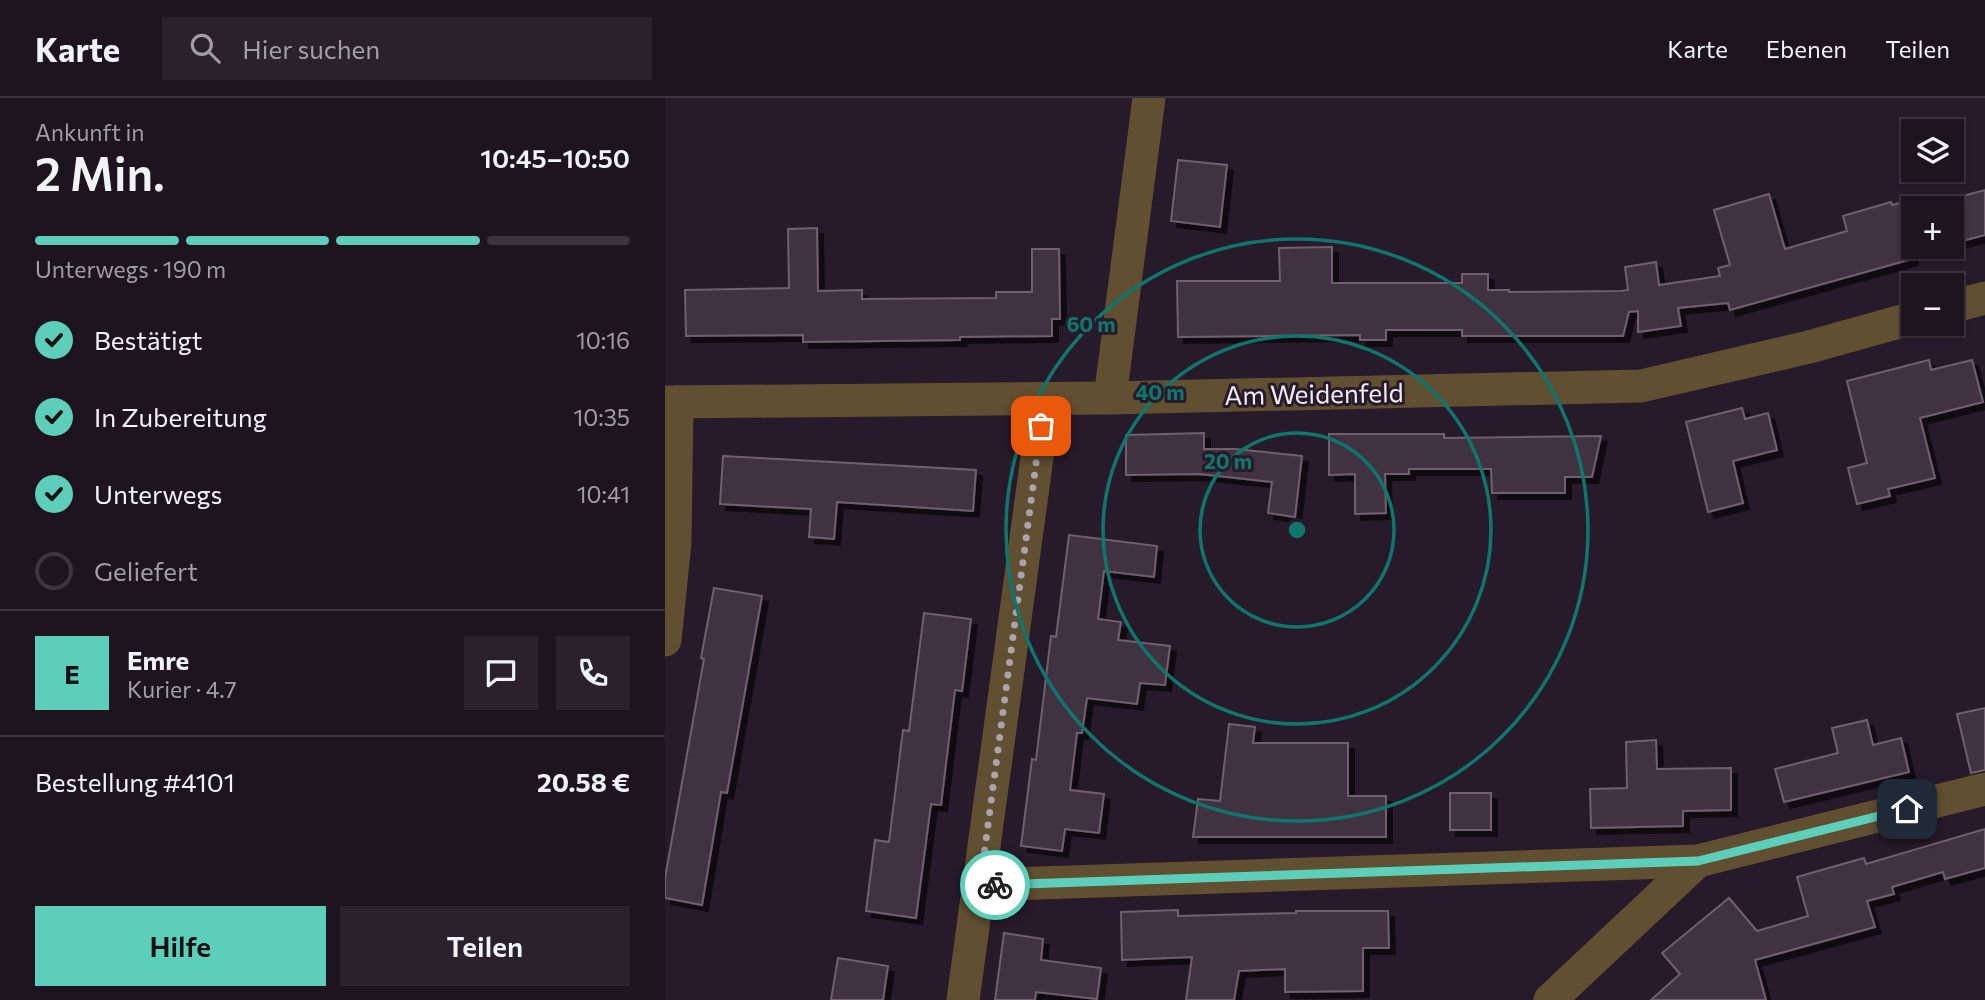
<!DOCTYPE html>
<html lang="de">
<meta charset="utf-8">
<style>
:root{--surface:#1d1420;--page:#2a212d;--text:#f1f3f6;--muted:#a09ea5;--line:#3b333e;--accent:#5cceba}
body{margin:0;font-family:Commissioner,sans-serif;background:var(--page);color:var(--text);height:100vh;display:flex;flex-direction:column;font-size:26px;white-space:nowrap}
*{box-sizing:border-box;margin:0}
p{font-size:23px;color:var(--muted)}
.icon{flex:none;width:38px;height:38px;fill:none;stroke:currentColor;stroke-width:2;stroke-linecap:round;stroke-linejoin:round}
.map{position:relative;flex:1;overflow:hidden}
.details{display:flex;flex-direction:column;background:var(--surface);width:665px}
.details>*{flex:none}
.tools{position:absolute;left:1236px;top:21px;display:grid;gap:14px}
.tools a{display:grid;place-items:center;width:63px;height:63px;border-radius:0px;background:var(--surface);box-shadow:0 2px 5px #0004,0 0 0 2px var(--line);font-size:35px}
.pin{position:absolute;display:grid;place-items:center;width:60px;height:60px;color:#fff;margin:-30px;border-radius:14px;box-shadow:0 4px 10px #0006}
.courier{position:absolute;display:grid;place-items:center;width:70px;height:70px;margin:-35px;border:5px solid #5cceba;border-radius:50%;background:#fff;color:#222;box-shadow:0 2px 9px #0007}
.summary em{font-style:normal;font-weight:600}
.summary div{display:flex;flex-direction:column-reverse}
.summary{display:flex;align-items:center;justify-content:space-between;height:119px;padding:0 35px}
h1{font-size:46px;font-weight:600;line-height:52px}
.bar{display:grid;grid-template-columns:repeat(4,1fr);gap:10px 7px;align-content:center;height:84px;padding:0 35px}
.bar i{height:9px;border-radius:5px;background:var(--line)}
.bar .current{background:var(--accent)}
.bar p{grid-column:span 4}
.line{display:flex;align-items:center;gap:18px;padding:0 35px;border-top:2px solid var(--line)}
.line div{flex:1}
.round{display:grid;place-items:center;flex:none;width:74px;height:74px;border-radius:0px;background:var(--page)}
ol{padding:0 35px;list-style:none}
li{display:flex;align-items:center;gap:21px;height:77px}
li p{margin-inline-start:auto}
li .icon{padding:7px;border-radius:50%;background:var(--accent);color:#111;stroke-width:4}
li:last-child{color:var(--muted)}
li i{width:38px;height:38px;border:4px solid var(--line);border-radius:50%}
.primary-button{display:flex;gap:14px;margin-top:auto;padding:14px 35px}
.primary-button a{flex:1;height:80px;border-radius:0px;background:var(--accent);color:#111;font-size:28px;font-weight:600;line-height:80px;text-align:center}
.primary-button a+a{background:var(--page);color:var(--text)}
header{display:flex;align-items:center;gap:42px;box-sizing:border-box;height:98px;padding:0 35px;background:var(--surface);border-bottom:2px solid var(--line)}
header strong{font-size:33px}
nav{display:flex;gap:38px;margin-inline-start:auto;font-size:24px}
.search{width:490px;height:63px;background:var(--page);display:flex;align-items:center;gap:18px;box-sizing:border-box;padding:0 24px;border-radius:0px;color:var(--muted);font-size:26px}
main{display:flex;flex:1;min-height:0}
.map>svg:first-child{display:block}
.building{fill:#413140;stroke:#705e6e;stroke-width:2;filter:url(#shadow)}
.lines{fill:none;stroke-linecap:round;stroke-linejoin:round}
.minor{stroke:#614f31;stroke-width:33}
.done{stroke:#aca2ae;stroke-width:7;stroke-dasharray:0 12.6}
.route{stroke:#5cceba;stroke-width:9}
.ring{fill:none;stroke:#0f766e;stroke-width:3.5}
.labels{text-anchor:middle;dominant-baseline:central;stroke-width:6;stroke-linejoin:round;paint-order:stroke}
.street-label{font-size:26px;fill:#f3ebf5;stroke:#271a2a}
.centre{fill:#0f766e;stroke:#271a2a;stroke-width:3.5}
.ring-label{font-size:21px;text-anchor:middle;font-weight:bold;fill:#0f766e;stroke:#271a2a;stroke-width:6;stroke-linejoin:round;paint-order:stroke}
</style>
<header>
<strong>Karte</strong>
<div class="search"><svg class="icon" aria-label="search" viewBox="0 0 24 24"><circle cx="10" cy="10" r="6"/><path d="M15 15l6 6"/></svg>Hier suchen</div>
<nav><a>Karte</a><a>Ebenen</a><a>Teilen</a></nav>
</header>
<main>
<section class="details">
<div class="summary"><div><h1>2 Min.</h1><p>Ankunft in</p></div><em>10:45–10:50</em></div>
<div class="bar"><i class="current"></i><i class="current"></i><i class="current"></i><i></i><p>Unterwegs · 190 m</p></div>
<ol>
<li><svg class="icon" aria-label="check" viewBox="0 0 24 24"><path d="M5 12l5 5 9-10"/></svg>Bestätigt<p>10:16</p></li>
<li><svg class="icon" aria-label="check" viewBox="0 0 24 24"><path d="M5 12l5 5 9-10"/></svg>In Zubereitung<p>10:35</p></li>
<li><svg class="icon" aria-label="check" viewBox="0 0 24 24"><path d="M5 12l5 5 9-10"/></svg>Unterwegs<p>10:41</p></li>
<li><i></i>Geliefert</li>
</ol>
<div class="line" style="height:126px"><b class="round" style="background:var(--accent);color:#111">E</b><div><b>Emre</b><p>Kurier · 4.7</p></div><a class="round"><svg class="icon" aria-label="chat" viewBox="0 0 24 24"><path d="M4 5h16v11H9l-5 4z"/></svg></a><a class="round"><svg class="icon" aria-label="phone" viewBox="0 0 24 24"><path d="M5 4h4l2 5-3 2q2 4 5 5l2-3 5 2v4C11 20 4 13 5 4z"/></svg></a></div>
<div class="line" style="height:91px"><div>Bestellung #4101</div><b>20.58 €</b></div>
<div class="primary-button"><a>Hilfe</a><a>Teilen</a></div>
</section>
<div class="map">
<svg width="1320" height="902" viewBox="0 0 1320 902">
<defs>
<filter id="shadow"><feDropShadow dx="6" dy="6" stdDeviation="0" flood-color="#0009"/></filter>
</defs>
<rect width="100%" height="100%" fill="#271a2a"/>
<!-- building -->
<g class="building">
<path d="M513,62L562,67L555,129L506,123Z"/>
<path d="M1320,92V137L1286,146V110H1248V149H1275L1246,156L1247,161L1065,212L1063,205L1013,210L1016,228L973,234V213L964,214L958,238H797V232H721V242H695V237L513,239L512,183H615L614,150L667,149V185H797V176H823V192H844V194L956,193L963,192L960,169L991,164L994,187L1055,178L1053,170L1065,167L1049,112L1104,96L1120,151L1182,133L1178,118L1226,104L1227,107L1258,99L1261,108Z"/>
<path d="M152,130L153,193L197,192V201L331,200V194H367V151H394L395,221H387V238L295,239V242L138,244V237L21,238L20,192L124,190L123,131Z"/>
<path d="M1264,262L1266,272L1307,262L1318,304L1255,320L1270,380L1223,391L1225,398L1192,406L1183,370L1202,365L1182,283Z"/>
<path d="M1077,310L1080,321L1103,315L1112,352L1068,363L1078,405L1043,414L1021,324Z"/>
<path d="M539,335V351H570L637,358L630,419L603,415L607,384L534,376L461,377V337Z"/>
<path d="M664,336H779V340L936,338L927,379H900V395H827L826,371H744V376H720L721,415L690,416V376L664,377Z"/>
<path d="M58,358L311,372L308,413L172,404L169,441L144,439L146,411L55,406Z"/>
<path d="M404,437L492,448L489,479L439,473L433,521L456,524L453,542L505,548L500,587L475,585L472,606L422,600L417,635H412L405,692L439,696L434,735L400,731L397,753L356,748L367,661L371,662L386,538L391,539Z"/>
<path d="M49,490L97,498L62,695L56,694L37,807L0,800V780L39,561L36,560Z"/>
<path d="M259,515L306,521L297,593L290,592L276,707L266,706L251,820L201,813L210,742L224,744L238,632L244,633Z"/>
<path d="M1320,610V672L1306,675L1292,616Z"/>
<path d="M1202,622L1208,647L1236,640L1244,674L1119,704L1110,671L1173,655L1167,630Z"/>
<path d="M564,626L590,629L588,645H683V698H721V739H528L533,701L555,703Z"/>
<path d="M991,642L992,671L1066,670V712L1018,713V728L926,730L925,691L962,690L961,644Z"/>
<rect x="785" y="695" width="41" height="37"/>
<path d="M1320,731V770L1280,781L1278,774L1227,789L1229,796L1202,803L1210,829L1090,862L1101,902H986L1015,876L997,855L1064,800L1092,833L1143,818L1132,779L1199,760L1201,766Z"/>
<path d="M513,812V818L631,815V813H723L724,850H698V893L620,894V871L574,873L569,902H521L527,859L457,862L456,814Z"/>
<path d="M339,835L378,841L376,862L436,870L432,901L371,894L370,902H330Z"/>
<path d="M173,860L223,868L218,902H166Z"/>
</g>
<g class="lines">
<!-- minor -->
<g class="minor">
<path d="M1286,209L1320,200"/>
<path d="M445,300L484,0"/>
<path d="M0,304L445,300L976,288L1144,249L1248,220"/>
<path d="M0,542L10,444L12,304"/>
<path d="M315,787L1033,763L1320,691"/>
<path d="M298,902L380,301"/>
<path d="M885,902L1033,763"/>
</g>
</g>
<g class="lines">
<!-- done -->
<path class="done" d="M330,787H315L376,328"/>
<!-- route -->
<path class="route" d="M330,787L1033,763L1242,711"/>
</g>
<!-- distance rings -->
<g class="ring">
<circle cx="632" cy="432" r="97"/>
<circle cx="632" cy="432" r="194"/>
<circle cx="632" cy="432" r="291"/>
</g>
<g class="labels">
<!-- street labels -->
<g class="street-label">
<text transform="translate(649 295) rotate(-1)">Am Weidenfeld</text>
</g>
</g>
<circle cx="632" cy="432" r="10" class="centre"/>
<g class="ring-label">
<text x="426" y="234">60 m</text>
<text x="495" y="302">40 m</text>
<text x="563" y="371">20 m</text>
</g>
</svg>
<div class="tools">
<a><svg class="icon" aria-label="layers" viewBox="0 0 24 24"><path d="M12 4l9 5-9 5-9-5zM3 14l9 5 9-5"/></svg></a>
<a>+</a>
<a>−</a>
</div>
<div class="pin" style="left:376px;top:328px;background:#ea580c"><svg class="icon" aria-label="bag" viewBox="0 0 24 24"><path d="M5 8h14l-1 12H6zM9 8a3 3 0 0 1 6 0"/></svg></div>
<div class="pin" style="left:1242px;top:711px;background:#1f2937"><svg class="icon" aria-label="home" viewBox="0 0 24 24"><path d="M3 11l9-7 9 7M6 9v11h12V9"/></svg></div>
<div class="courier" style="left:330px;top:787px"><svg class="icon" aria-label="bike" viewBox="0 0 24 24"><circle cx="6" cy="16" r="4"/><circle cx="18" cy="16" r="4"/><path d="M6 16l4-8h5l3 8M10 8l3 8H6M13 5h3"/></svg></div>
</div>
</main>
